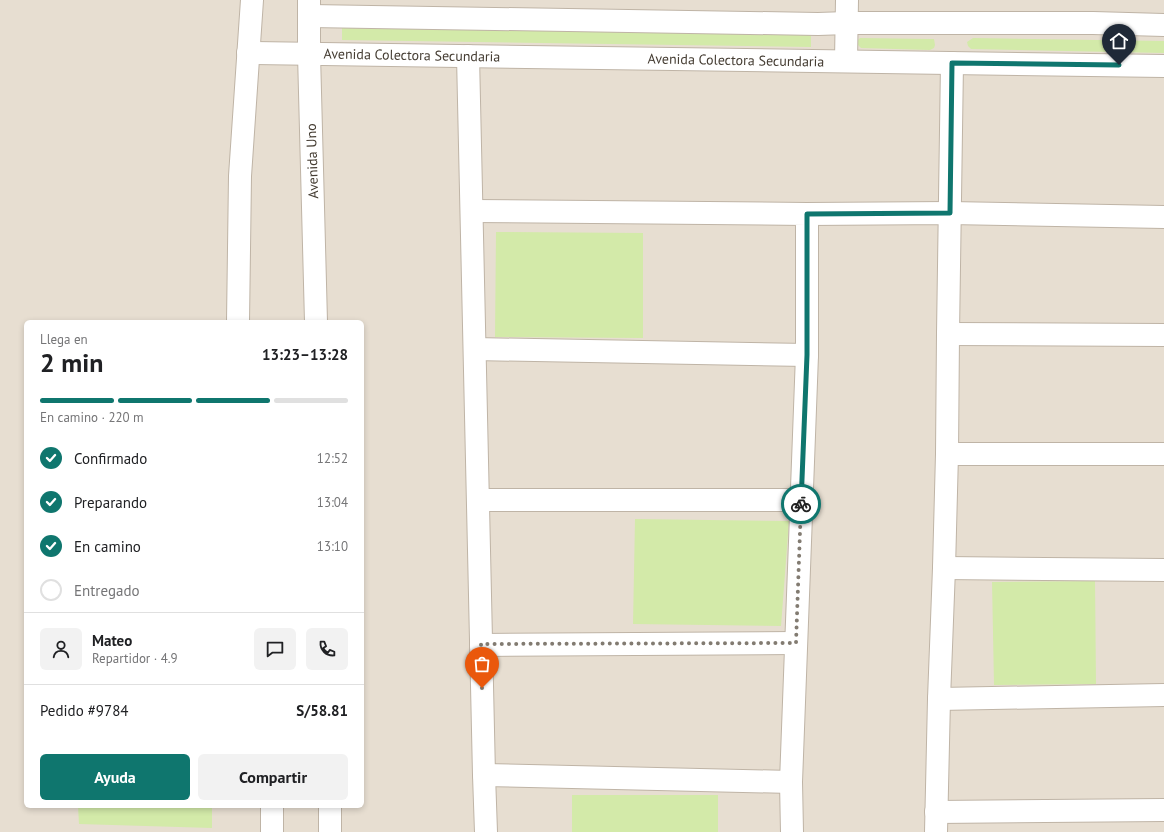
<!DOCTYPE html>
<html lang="es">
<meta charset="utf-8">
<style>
:root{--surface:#fff;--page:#f2f2f2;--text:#202124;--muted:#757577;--line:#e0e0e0;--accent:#0f766e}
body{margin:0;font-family:"PT Sans",sans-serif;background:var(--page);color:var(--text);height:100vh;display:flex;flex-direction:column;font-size:15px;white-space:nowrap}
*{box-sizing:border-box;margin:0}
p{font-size:13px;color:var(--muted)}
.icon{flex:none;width:22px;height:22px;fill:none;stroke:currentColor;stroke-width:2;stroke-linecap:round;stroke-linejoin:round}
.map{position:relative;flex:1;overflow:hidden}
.panel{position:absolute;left:24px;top:320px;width:340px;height:488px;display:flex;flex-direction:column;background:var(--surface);border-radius:6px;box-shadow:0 2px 6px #0003}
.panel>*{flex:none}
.pin{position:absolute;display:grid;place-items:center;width:34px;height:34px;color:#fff;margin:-41px -17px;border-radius:50% 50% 50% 0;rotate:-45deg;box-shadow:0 0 4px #0007}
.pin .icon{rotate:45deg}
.courier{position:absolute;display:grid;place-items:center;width:40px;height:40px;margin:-20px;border:3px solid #0f766e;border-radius:50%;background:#fff;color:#222;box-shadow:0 1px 5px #0007}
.head em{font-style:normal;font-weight:700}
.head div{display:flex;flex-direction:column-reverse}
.head{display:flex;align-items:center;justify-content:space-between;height:68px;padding:0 16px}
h1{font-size:26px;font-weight:700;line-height:30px}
.bar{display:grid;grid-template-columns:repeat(4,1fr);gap:6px 4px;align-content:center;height:48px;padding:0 16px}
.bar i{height:5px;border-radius:3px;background:var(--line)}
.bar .selected{background:var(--accent)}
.bar p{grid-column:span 4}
.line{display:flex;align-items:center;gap:10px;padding:0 16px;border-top:1px solid var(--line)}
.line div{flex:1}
.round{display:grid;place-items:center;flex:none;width:42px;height:42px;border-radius:6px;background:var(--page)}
ol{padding:0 16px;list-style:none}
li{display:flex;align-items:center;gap:12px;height:44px}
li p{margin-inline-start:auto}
li .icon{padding:4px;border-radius:50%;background:var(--accent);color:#fff;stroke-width:4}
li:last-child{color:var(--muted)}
li i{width:22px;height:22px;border:2px solid var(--line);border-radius:50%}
.cta{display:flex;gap:8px;margin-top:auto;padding:8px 16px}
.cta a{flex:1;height:46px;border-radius:6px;background:var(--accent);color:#fff;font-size:16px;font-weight:700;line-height:46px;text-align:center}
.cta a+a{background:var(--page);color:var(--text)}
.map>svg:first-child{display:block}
.residential{fill:#e7ded1;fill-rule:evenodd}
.green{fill:#d3eaa9}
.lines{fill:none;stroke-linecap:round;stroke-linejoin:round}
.minor-casing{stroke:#bfb4a6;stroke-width:24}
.minor{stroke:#fff;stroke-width:22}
.done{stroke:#827b71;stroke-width:4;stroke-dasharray:0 7.2}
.route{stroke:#0f766e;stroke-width:5}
.labels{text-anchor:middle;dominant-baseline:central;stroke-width:3.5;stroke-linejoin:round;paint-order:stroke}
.street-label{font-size:14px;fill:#453d33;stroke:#fff}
</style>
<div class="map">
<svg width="1164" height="832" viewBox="0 0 1164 832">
<rect width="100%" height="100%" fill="#f3ede4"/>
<!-- residential -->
<path class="residential" d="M0,0H1164V832H0ZM26,322H362V806H26Z"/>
<!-- green -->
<g class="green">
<path d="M342,28L811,35V47L342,40Z"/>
<path d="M860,38L930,39H934L935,45L934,48L930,50L861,48L857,44V41Z"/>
<path d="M973,38L1164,41V53L971,49L968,46L967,42Z"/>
<path d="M496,232L643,233V338L495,337Z"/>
<path d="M635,519L789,521L781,626L633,624Z"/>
<path d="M1095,581L1096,684L994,685L992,582Z"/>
<rect x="572" y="795" width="146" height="37"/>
<path d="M78,806H212V828L79,824Z"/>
</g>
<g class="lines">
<!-- minor casing -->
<g class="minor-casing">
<g id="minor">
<path d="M309,0V54L316,322"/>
<path d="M310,16L818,24L847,23H1093L1164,25"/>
<path d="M248,53L1164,66"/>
<path d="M468,56L484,775L486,832"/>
<path d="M846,61L847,0"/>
<path d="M472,211L807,214V355L475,349"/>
<path d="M807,214L950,213L1164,217"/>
<path d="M238,322L240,176L252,0"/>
<path d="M948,334L1164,335"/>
<path d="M947,454H1164"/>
<path d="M478,500H801"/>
<path d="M944,568L1164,570"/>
<path d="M481,645L796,643"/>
<path d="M939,699L1164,695"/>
<path d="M484,775L791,782"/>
<path d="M272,806V832"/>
<path d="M330,806V832"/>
<path d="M936,812L1164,810"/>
<path d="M792,832L791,782L807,355"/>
<path d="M936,832L939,699L944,568L947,454L948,334L952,63"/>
</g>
</g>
<!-- minor -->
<use href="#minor" class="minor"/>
</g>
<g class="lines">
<!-- done -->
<path class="done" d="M482,688L481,644L796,643L801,504"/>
<!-- route -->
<path class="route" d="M801,504L807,355V214L950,213L952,63L1119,65"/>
</g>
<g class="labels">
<!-- street labels -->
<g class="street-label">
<text transform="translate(412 55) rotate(1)">Avenida Colectora Secundaria</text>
<text transform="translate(736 60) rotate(1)">Avenida Colectora Secundaria</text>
<text transform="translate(312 161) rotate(-92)">Avenida Uno</text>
</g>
</g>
</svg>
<div class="pin" style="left:482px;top:688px;background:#ea580c"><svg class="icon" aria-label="bag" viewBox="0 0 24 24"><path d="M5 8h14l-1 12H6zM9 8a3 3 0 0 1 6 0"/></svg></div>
<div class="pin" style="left:1119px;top:65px;background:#1f2937"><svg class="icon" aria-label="home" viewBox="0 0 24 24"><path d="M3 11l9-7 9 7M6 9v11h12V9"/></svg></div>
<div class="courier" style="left:801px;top:504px"><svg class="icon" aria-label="bike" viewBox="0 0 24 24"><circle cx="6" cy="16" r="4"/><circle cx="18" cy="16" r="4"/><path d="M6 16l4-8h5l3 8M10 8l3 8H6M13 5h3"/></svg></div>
<section class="panel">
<div class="head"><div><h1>2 min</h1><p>Llega en</p></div><em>13:23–13:28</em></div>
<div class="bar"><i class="selected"></i><i class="selected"></i><i class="selected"></i><i></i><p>En camino · 220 m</p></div>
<ol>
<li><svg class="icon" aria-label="check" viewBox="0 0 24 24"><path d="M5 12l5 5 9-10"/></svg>Confirmado<p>12:52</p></li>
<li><svg class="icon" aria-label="check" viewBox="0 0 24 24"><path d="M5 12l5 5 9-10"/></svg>Preparando<p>13:04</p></li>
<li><svg class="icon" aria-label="check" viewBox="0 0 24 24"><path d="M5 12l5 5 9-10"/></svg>En camino<p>13:10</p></li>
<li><i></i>Entregado</li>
</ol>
<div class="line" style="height:72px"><a class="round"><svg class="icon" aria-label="person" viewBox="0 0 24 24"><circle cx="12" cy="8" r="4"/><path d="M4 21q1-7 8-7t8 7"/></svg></a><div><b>Mateo</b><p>Repartidor · 4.9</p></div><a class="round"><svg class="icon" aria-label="chat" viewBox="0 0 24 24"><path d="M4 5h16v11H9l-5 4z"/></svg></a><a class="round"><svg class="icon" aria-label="phone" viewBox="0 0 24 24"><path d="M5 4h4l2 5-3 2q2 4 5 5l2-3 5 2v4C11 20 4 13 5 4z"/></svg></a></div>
<div class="line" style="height:52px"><div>Pedido #9784</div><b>S/58.81</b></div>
<div class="cta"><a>Ayuda</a><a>Compartir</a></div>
</section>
</div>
